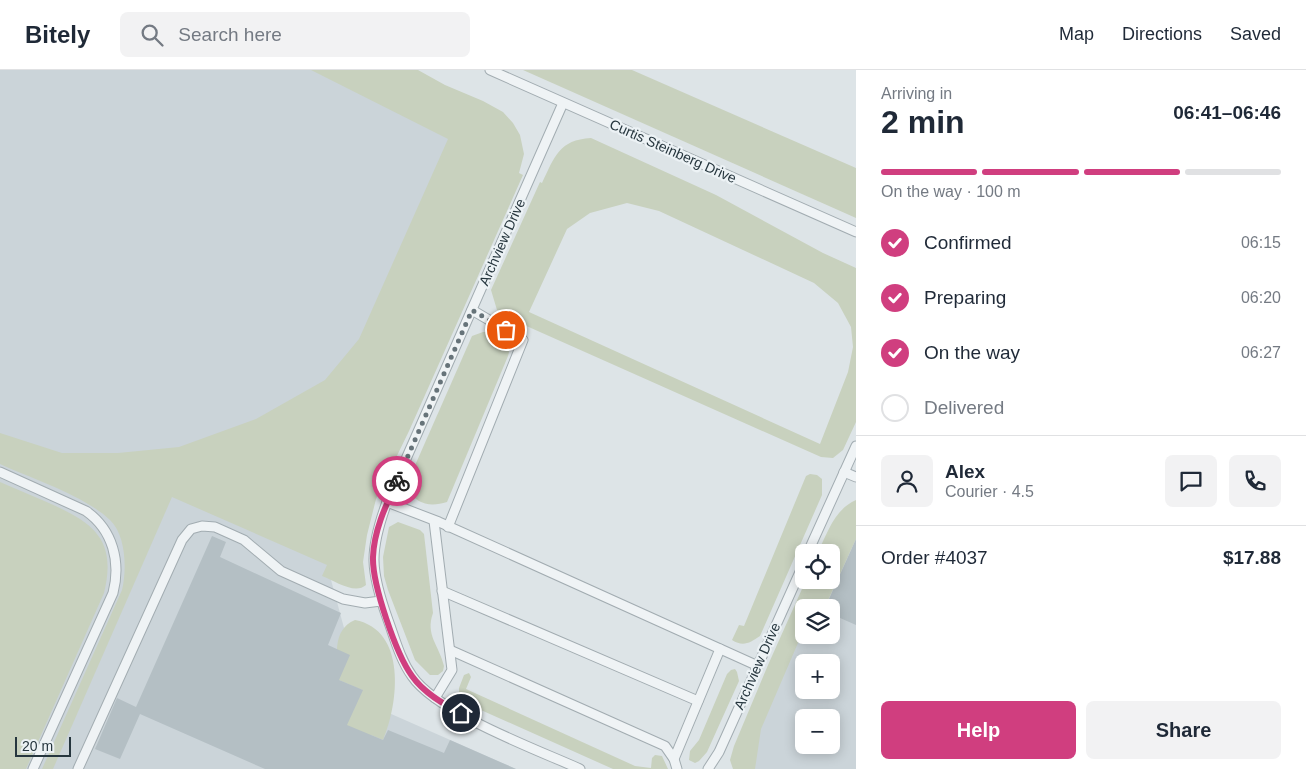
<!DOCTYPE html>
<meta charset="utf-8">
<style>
:root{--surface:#fff;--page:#f2f2f3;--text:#1f2937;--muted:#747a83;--line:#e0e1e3;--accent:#d03e7f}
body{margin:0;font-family:Helvetica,sans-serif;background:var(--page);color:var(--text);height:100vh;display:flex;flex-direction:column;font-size:19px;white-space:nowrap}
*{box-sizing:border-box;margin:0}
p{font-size:16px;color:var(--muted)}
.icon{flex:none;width:28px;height:28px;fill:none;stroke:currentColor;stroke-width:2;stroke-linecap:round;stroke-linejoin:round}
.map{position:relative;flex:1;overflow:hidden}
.drawer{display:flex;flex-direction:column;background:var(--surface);width:450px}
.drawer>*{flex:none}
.buttons{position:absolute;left:795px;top:474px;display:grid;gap:10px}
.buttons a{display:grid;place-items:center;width:45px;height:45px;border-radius:8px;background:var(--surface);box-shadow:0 2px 12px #0003;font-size:25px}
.scale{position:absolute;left:15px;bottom:12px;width:56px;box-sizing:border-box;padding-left:5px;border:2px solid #26363e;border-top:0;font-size:14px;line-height:18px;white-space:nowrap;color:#26363e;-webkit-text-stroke:4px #ecf2f5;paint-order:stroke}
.pin{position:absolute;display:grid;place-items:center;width:42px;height:42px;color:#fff;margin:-21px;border:2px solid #fff;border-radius:50%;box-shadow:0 1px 5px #0007}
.courier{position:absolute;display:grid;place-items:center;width:50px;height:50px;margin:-25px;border:4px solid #d03e7f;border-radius:50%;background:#fff;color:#222;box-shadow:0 1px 6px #0007}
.head em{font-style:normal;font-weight:800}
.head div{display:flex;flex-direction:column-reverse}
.head{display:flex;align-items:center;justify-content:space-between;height:85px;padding:0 25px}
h1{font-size:32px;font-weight:800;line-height:38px}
.bar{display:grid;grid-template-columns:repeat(4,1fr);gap:8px 5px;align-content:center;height:60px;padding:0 25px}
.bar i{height:6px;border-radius:4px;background:var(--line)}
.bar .active{background:var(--accent)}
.bar p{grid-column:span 4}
.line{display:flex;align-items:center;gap:12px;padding:0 25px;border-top:1px solid var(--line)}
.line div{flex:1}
.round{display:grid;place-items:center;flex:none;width:52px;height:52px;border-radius:8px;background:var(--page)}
ol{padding:0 25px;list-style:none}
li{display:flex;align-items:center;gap:15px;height:55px}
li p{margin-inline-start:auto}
li .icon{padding:5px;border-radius:50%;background:var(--accent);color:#fff;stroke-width:4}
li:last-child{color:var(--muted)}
li i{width:28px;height:28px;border:2px solid var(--line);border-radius:50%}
.primary-button{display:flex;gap:10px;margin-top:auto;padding:10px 25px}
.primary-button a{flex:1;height:58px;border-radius:8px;background:var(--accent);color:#fff;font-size:20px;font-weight:800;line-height:58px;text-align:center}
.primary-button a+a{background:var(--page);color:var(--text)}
header{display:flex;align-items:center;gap:30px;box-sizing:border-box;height:70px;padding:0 25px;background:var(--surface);border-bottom:1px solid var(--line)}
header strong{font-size:24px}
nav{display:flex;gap:28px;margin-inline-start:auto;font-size:18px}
.search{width:350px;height:45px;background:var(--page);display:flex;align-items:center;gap:12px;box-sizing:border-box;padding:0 18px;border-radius:8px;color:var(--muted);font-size:19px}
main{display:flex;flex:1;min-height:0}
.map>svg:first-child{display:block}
.built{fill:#cbd4d9;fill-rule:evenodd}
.green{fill:#c8d1be;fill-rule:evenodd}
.building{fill:#b4bfc4}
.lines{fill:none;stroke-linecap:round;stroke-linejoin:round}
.service-casing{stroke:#a2acb1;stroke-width:11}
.service{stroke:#eff3f5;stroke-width:9}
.done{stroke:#667379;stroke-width:5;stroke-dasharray:0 9}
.route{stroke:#d03e7f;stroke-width:6}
.labels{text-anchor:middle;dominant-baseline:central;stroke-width:4.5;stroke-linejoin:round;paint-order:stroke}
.street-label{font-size:14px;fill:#26363e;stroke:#ecf2f5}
</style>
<header>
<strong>Bitely</strong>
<div class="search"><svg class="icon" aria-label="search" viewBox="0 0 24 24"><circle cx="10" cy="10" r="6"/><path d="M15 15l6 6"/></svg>Search here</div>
<nav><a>Map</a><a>Directions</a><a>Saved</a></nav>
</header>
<main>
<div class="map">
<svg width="856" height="699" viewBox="0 0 856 699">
<rect width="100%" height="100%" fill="#dde4e7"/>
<!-- built -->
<g class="built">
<path d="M0,0H319L452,66L327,495L364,632L516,699H0Z"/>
<path d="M856,469V699H740L804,543V565H831V538L825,537ZM804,592H831V620H804ZM804,648H831V675H804Z"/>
</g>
<!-- green -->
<g class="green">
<path d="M311,0H418L445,15L483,31L503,42L513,53L520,65L524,84L519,103L523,105L409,361L376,429L367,465L363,492L366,515C355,525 335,511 322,506L327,495L172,427L53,699H42L122,520C127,500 126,465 110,450C85,426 33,409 0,394V363L62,383H118L179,377L256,349L325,310L359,269L448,69Z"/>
<path d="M523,0H632L856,98V148Z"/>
<path d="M591,68L716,125L823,183L856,198V352L843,380L833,388L821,387L522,254L497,240L491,220L540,112L542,113C555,86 559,70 591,68ZM627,133L659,141L814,213L838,233L851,257L853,277L848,302L820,374L529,242L567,159L590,143Z"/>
<path d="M483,262C498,262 514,267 508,286L447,432C431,437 415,435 409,418L413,400L472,266Z"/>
<path d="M810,404L817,405L822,409V425L760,566C750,573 743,577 732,570L739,555L744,556L806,406Z"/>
<path d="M0,412C16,419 33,426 49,433C94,453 117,470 104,523L26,699H0Z"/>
<path d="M856,430V469L825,537L814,536L804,538V559L761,659L755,699H733L730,690L734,676L768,595L806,510H831V482H818C828,462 834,440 856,430Z"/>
<path d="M398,452L420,460L424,464L433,543C425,565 439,575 444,596L443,601L438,605H430L415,590L388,520L384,506L383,487L389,457Z"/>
<path d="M355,550C407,560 399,633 383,670L371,665L359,691L335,681L362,620L339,610C337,589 331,560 355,550Z"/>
<path d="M735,599L737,602L739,611L707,682L699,691L695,693L689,690L690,681L699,670L727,604L731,600Z"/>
<path d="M469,603L471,607L466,619L635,696L651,698L652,688L655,685L662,686L668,699H613L463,632L459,629V618L464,605Z"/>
</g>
<!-- building -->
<g class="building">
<path d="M212,466L226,472L220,487L341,543L328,575L350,585L339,610L363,620L347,655L383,670L388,660L444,683L450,670L516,699H265L140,644L120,689L95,679L117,628L136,637Z"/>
<path d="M856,469V555L831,544V538H825Z"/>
</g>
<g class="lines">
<!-- service casing -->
<g class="service-casing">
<g id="service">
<path d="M490,0L856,162"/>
<path d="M563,33L387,432C369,481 370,500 388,550C395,569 400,589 412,606C437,643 538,680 580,699"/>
<path d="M0,402L86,441C113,460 121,492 113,523L33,699"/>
<path d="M844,402L856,407"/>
<path d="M387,432L439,452L758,596"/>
<path d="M434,451L452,600L435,628"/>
<path d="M448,457L523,270L472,240"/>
<path d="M808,482L856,376"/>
<path d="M442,521L698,631"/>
<path d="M450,580L665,676L674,689L677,699"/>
<path d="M674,689L720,579"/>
<path d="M78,699L182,470L191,459L202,456L215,457L244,470L281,501L343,529L365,533L381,531"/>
<path d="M708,699L719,682L804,493"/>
</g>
</g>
<!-- service -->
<use href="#service" class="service"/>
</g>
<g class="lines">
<!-- done -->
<path class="done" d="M397,411L472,240L506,260"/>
<!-- route -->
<path class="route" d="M397,411C386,435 374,460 373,487C372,514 396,584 412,606C424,623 443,634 461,643"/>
</g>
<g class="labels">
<!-- street labels -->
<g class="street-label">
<text transform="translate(673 81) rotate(24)">Curtis Steinberg Drive</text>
<text transform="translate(502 172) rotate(-66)">Archview Drive</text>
<text transform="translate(757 596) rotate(-66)">Archview Drive</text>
</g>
</g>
</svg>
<div class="buttons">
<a><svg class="icon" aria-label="locate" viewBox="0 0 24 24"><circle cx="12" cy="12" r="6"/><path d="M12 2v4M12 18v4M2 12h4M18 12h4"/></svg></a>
<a><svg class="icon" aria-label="layers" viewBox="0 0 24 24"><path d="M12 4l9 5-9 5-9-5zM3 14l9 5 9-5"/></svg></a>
<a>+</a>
<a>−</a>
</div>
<div class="scale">20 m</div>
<div class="pin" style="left:506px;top:260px;background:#ea580c"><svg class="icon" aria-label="bag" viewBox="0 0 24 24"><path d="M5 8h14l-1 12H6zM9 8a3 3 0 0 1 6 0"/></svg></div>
<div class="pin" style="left:461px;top:643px;background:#1f2937"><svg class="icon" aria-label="home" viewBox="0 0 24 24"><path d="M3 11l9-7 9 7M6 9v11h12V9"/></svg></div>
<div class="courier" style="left:397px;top:411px"><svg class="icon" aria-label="bike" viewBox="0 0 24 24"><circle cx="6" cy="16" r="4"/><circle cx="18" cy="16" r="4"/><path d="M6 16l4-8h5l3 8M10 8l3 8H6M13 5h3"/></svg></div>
</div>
<section class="drawer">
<div class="head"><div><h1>2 min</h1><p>Arriving in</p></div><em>06:41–06:46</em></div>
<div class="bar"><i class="active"></i><i class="active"></i><i class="active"></i><i></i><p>On the way · 100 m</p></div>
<ol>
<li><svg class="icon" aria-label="check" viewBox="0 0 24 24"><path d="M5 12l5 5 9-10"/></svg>Confirmed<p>06:15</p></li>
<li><svg class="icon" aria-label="check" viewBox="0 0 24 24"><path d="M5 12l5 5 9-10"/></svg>Preparing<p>06:20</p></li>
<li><svg class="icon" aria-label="check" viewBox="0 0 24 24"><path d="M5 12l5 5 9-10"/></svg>On the way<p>06:27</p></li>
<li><i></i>Delivered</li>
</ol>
<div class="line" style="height:90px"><a class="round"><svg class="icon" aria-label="person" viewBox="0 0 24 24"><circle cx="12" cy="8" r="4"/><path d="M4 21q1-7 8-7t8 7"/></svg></a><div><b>Alex</b><p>Courier · 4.5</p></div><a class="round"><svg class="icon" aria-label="chat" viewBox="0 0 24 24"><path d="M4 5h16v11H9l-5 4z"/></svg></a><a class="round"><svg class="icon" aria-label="phone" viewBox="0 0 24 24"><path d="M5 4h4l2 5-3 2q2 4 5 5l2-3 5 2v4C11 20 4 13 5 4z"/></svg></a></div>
<div class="line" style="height:65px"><div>Order #4037</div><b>$17.88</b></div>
<div class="primary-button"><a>Help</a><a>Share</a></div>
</section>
</main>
